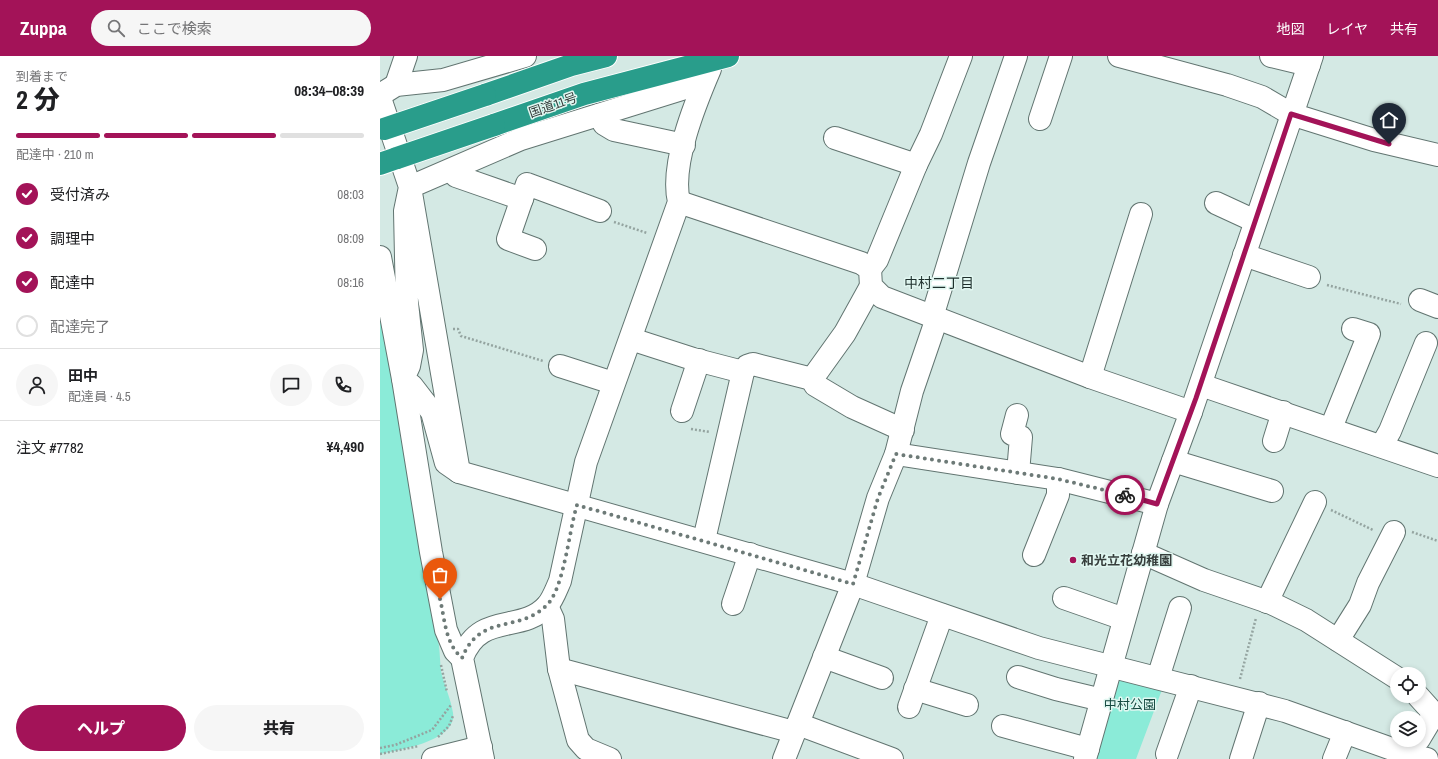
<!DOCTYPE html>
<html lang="ja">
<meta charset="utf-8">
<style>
:root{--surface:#fff;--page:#f6f6f6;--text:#202124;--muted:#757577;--line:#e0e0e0;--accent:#a31358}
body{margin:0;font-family:"Archivo Narrow","Noto Sans JP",sans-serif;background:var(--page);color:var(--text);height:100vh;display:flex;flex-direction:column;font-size:15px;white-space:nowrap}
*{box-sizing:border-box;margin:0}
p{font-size:13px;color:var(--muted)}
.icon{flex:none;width:22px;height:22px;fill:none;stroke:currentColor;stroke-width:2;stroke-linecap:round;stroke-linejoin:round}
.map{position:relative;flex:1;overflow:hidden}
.panel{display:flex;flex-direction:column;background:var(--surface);width:380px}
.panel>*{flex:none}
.fabs{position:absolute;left:1010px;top:611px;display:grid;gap:8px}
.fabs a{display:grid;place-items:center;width:36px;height:36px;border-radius:50%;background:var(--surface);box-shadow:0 2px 6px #0003;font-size:20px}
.pin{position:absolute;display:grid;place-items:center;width:34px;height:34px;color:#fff;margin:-41px -17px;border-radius:50% 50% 50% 0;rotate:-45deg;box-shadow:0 0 4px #0007}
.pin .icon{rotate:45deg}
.courier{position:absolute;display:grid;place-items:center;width:40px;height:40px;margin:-20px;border:3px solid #a31358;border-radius:50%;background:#fff;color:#222;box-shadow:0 1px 5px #0007}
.headline em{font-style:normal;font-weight:800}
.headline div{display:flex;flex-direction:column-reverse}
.headline{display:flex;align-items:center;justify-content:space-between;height:68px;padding:0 16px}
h1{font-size:26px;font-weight:800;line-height:30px}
.bar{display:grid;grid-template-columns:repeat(4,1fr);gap:6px 4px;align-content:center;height:48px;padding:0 16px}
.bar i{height:5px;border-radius:3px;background:var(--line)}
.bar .active{background:var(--accent)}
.bar p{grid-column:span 4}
.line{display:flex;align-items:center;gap:10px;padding:0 16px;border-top:1px solid var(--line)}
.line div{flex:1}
.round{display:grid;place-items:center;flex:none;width:42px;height:42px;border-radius:21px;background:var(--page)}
ol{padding:0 16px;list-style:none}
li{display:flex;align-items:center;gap:12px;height:44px}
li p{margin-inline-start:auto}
li .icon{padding:4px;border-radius:50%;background:var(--accent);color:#fff;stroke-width:4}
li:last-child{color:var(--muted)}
li i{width:22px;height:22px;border:2px solid var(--line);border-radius:50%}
.primary-button{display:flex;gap:8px;margin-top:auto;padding:8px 16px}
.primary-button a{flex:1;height:46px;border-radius:24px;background:var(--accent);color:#fff;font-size:16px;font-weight:800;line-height:46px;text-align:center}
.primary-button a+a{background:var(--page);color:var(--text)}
header{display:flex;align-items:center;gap:24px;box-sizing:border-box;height:56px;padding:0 20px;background:var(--accent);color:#fff}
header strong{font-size:19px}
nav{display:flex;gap:22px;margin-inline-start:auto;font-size:14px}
.search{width:280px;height:36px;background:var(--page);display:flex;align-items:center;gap:10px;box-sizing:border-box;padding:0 14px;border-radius:22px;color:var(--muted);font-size:15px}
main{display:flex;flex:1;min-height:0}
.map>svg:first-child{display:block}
.park{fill:#8bebd8}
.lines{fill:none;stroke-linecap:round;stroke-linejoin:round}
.minor-casing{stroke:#627571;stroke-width:24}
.highway-casing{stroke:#fff;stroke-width:24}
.path{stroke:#94a4a0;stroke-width:2.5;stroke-dasharray:2 2;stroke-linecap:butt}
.minor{stroke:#fff;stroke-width:22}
.highway{stroke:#299d8b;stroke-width:22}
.highway-bridge-casing{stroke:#fff;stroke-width:24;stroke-linecap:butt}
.highway-bridge{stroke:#299d8b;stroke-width:22}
.done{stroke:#6d7a77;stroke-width:4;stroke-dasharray:0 7.2}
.route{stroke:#a31358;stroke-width:5}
.poi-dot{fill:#a31358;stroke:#e1f7f1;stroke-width:1.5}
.labels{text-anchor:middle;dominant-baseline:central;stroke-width:3;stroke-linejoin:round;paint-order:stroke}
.street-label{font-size:13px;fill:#363e3c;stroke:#e1f7f1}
.poi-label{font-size:13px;font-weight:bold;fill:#363e3c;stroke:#e1f7f1;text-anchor:start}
.park-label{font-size:13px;fill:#154940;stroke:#e1f7f1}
.neighbourhood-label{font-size:14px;fill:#1e2f2c;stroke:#e1f7f1}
</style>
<header>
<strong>Zuppa</strong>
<div class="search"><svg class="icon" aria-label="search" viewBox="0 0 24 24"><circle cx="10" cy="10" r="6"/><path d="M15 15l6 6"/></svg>ここで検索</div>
<nav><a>地図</a><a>レイヤ</a><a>共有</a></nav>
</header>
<main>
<section class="panel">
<div class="headline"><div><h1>2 分</h1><p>到着まで</p></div><em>08:34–08:39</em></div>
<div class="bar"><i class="active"></i><i class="active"></i><i class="active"></i><i></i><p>配達中 · 210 m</p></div>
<ol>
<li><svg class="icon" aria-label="check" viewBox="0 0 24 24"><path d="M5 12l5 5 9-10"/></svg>受付済み<p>08:03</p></li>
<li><svg class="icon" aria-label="check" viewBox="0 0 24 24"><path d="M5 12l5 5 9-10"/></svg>調理中<p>08:09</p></li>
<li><svg class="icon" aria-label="check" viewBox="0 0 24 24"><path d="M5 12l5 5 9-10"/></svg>配達中<p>08:16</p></li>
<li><i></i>配達完了</li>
</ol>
<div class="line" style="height:72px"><a class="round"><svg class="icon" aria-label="person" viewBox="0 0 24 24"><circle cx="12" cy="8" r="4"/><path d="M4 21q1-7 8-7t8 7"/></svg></a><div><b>田中</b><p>配達員 · 4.5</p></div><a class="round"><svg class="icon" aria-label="chat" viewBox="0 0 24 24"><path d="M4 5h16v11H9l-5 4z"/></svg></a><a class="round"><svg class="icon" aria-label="phone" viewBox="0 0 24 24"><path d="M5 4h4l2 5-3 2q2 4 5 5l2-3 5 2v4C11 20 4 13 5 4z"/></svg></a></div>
<div class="line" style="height:52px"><div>注文 #7782</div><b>¥4,490</b></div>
<div class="primary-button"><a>ヘルプ</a><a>共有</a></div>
</section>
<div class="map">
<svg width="1058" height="703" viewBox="0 0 1058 703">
<rect width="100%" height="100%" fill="#d4e9e4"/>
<!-- park -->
<g class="park">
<path d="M0,250L18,333L30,438L59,590C60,598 60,607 61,615C64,629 71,643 73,657C77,685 19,694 0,698Z"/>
<path d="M733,618L783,631L756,703H709Z"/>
</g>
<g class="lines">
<!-- minor casing -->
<g class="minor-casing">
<g id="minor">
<path d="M739,0L847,29L882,41L911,58L994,84L1058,99"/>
<path d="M891,0L929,9"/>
<path d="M16,29L26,0"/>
<path d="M0,39L16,29L63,24L145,0"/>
<path d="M0,42L30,131L79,416L66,407L52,356L32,330L23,323L29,310L32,294L27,247L25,155L30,131L141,83L305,32L334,3"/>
<path d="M219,59L224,68L234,74L304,89"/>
<path d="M660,63L681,0"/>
<path d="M455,82L536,109"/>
<path d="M71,114L76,120L142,143"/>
<path d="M299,146L481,207L490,213L491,230L502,241L710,321L811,356"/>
<path d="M836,147L875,165"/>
<path d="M155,193L128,183L147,128L220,155"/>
<path d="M864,199L929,221"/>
<path d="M0,201L23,323L51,496L66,574L75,595L82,602"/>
<path d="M490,213L497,204L536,109L551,78L581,0"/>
<path d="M491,230L465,277L432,323L435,329L472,351L523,374"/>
<path d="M1040,244L1058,251"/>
<path d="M552,261L599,107L636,0"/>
<path d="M251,283L313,303L363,316"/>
<path d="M180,310L233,327"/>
<path d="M710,321L761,158"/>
<path d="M821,329L1058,410"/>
<path d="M302,355L319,304"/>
<path d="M637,359L632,378L641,381L638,417"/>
<path d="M951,372L989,278L973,273"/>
<path d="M894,385L903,356"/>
<path d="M1002,389L1010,375L1046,287"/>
<path d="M516,398L678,423L777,448"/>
<path d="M793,405L892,435"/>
<path d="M79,416L473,528L659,592L905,655L1029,699L1047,703"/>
<path d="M324,484L363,316L367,310L373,308L432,323"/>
<path d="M763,497L824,524L891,547L926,564L1017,622"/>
<path d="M654,499L678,439V423"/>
<path d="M684,542L744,563"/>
<path d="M887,546L935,446"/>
<path d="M353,548L370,498"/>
<path d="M167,550L173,563L179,613L198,684L206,693L230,703"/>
<path d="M958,584L980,549L988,527L1014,476"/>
<path d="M444,601L502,622"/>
<path d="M179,613L414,676"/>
<path d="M638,621L676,633L722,644"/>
<path d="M778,622L800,552"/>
<path d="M535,633L587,649"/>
<path d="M1038,640L1058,662"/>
<path d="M529,651L562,559"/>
<path d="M418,668L512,703"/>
<path d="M623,670L708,693"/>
<path d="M1039,683L1054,658"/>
<path d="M787,698L811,630"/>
<path d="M53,703L101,691"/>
<path d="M103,703L82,602C100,555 141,578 167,550C173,543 176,534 180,525L206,406L299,146C290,109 315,48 330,13"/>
<path d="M404,703L473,528L498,442L516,398L532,335L557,262"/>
<path d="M705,703L777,448L811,356L932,0"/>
<path d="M861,703L879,647"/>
<path d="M954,703L965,676"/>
</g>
</g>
<!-- highway casing -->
<g class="highway-casing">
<g id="highway">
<path d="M105,39L191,9L226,0"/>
<path d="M114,69L204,38L348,0"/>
<path d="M0,108L17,102"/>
</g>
</g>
<!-- path -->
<g class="path">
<path d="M234,166L267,177"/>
<path d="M947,229L1021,248"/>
<path d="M73,273H78L81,280L163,305"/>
<path d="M311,373L330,376"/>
<path d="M951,454L993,474"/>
<path d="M1032,476L1058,485"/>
<path d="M61,609L67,636"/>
<path d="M860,623L876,562"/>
<path d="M58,681L69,670L73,660"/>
<path d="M0,692L15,689L52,674L71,649"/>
<path d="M0,698L39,690"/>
</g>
<!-- minor -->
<use href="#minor" class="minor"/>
<!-- highway -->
<use href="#highway" class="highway"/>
<!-- highway-bridge casing -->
<g class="highway-bridge-casing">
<g id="highway-bridge">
<path d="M4,73L105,39"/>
<path d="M17,102L114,69"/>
</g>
</g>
<!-- highway-bridge -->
<use href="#highway-bridge" class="highway-bridge"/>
</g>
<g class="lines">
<!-- done -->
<path class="done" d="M60,543C65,564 65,587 82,602C100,557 138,577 166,550C184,534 189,474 197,449L473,528L498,442L516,398L678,423L745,439"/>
<!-- route -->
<path class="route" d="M745,439L777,448L816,342L911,58L1009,88"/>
</g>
<!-- markers -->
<circle class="poi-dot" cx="693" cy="504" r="4"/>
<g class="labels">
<!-- street labels -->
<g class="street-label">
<text transform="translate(173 49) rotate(-19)">国道11号</text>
</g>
<!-- poi labels -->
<g class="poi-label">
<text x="701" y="504">和光立花幼稚園</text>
</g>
<!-- park labels -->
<g class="park-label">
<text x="750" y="648">中村公園</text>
</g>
<!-- neighbourhood labels -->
<g class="neighbourhood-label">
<text x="559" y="227">中村二丁目</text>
</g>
</g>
</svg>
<div class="fabs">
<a><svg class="icon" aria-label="locate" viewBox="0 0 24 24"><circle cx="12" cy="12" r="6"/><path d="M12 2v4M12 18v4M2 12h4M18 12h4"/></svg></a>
<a><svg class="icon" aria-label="layers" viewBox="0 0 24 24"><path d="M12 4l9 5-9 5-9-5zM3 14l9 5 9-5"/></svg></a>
</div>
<div class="pin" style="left:60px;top:543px;background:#ea580c"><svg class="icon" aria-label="bag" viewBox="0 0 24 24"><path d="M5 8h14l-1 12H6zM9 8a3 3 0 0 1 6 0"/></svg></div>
<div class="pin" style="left:1009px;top:88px;background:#1f2937"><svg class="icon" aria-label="home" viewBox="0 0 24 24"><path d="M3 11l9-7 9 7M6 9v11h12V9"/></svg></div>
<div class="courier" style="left:745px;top:439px"><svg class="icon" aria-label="bike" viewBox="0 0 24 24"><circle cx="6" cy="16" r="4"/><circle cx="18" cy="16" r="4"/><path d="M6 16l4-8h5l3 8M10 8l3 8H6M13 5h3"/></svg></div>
</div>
</main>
